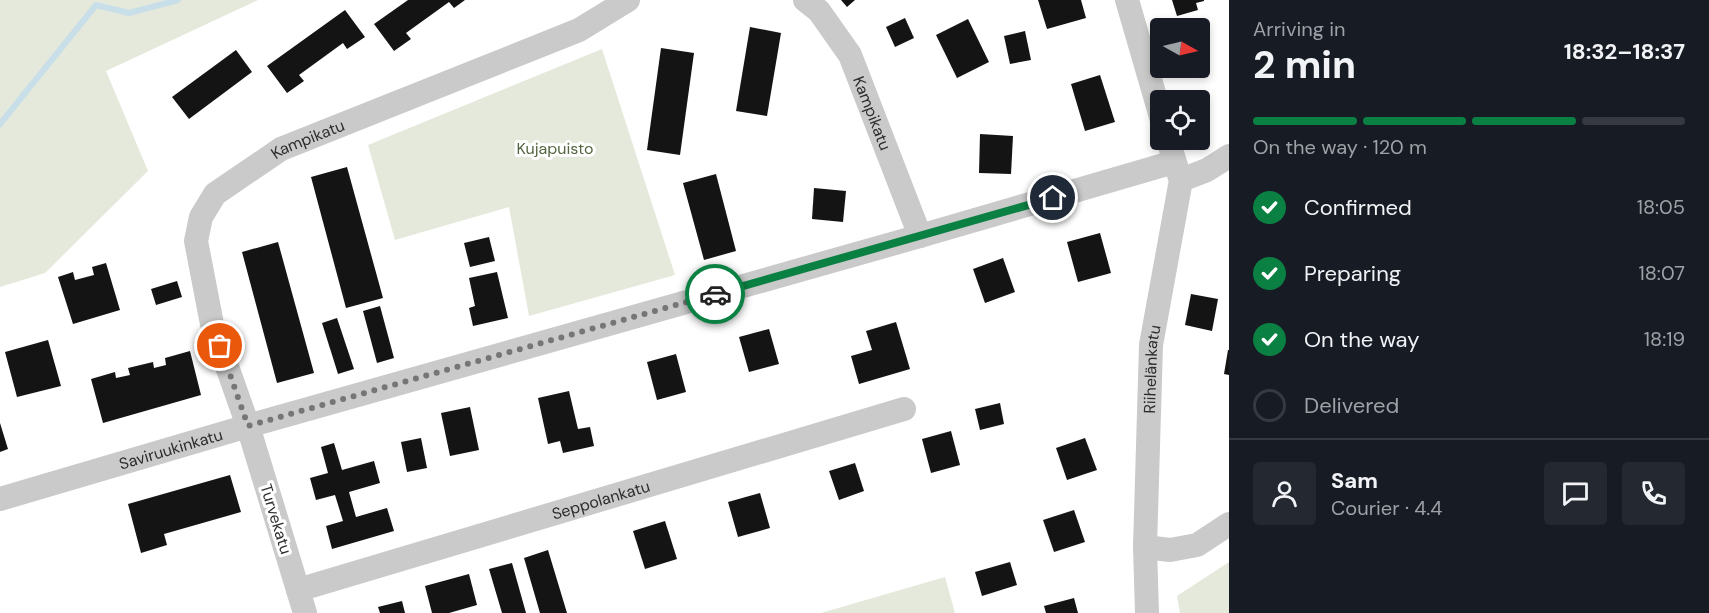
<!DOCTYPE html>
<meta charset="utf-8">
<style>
:root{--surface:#171b24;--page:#242831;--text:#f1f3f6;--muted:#9ea1a6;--line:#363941;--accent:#0b8043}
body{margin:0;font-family:"DM Sans",sans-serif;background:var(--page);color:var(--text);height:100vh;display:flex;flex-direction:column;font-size:22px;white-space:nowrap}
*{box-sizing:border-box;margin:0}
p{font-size:20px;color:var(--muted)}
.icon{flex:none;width:33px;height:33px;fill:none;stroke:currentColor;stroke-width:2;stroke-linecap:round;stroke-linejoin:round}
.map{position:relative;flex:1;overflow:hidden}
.details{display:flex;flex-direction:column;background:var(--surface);width:480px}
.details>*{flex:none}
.needle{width:39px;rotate:98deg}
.fabs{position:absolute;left:1150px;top:18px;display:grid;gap:12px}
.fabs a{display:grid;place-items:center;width:60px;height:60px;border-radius:6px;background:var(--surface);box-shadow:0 3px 9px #0003;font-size:30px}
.pin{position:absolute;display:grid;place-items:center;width:51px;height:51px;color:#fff;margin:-26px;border:3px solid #fff;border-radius:50%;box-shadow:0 2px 6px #0007}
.courier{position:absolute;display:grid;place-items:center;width:60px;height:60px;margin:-30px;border:4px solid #0b8043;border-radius:50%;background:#fff;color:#222;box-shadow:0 2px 8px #0007}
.head em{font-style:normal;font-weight:700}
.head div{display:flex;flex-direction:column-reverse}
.head{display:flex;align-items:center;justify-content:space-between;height:102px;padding:0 24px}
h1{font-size:39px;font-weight:700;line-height:45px}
.bar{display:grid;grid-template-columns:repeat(4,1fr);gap:9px 6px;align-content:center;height:72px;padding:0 24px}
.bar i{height:8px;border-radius:4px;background:var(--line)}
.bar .current{background:var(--accent)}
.bar p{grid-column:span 4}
.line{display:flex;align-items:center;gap:15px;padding:0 24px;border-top:2px solid var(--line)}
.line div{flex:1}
.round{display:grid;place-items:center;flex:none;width:63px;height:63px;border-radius:6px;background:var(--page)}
ol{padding:0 24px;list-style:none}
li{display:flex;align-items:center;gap:18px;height:66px}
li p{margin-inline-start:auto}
li .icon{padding:6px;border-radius:50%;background:var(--accent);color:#fff;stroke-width:4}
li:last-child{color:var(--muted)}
li i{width:33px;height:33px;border:3px solid var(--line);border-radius:50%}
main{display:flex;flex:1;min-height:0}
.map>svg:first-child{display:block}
.green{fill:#e4e9db}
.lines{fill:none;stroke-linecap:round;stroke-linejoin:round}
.stream{stroke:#c8dee8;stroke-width:6}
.building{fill:#141414}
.minor{stroke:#cacaca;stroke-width:24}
.done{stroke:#767676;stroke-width:6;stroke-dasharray:0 10.8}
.route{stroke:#0b8043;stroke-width:8}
.labels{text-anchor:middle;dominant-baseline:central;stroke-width:6;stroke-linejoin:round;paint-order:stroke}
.street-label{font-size:16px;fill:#2d2d2d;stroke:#fff}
.park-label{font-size:16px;fill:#53653e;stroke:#fff}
</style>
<main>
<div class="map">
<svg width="1229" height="613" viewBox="0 0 1229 613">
<rect width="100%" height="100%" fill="#fff"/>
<!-- green -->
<g class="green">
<path d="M0,0H258L106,71L148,171L45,273L0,287Z"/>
<path d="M602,49L675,275L529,316L509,207L395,240L368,145Z"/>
<path d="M1229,562V613H1180L1177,596Z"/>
<path d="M945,577L955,613H821Z"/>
</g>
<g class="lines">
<!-- stream -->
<path class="stream" d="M0,124L96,5L129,13L178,0"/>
</g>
<!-- building -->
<g class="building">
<path d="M408,0H465L454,8L449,2L406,33L411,39L394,51L374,24Z"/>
<path d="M841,0H855L847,7Z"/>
<path d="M1038,0H1081L1086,18L1047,29Z"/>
<path d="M1172,0H1204V1L1196,3L1198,10L1177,16Z"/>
<path d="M345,10L365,37L347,49L343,43L299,75L304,81L287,93L267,66Z"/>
<path d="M905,18L914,38L895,47L886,27Z"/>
<path d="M968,19L989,62L957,78L936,35Z"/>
<path d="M750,27L781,33L767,116L736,111Z"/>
<path d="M1025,31L1031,60L1010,64L1004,36Z"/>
<path d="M661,48L694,53L680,155L647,150Z"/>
<path d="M236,50L252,72L189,119L172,97Z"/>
<path d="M1100,75L1115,122L1085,131L1071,84Z"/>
<path d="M980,134L1013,136L1011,174L979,173Z"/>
<path d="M347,167L383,298L346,308L311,177Z"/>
<path d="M716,174L736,251L704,260L683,183Z"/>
<path d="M814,188L846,191L843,222L812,219Z"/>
<path d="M1100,233L1111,273L1078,282L1067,242Z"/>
<path d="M489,237L495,261L470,267L464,243Z"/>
<path d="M278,242L314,373L277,383L242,252Z"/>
<path d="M1003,258L1015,292L985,303L973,269Z"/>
<path d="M106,263L120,310L73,324L58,277L73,272L75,280L94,275L92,267Z"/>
<path d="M497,272L508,318L473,326L469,308L475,306L469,278Z"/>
<path d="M177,281L182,297L156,305L151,289Z"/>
<path d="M1191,294L1218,299L1212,331L1185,325Z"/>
<path d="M380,306L394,358L377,363L363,311Z"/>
<path d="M337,318L354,369L338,374L322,323Z"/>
<path d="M896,322L910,369L859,384L851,356L872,350L866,331Z"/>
<path d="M769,329L779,364L749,372L739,337Z"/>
<path d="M48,340L61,386L17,397L5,352Z"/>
<path d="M1228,350H1229V375L1224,374Z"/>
<path d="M190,351L201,395L103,423L91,379L115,372L116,378L130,375L128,368L153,362L154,368L166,365L165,358Z"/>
<path d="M676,354L686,392L657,400L647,362Z"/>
<path d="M569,391L578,429L590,427L594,446L563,453L560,441L548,444L538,398Z"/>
<path d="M1000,403L1004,424L980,430L975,409Z"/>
<path d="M470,407L479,450L450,456L441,413Z"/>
<path d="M0,423L8,449L0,452Z"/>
<path d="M951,431L960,465L931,473L922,439Z"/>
<path d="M421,438L427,468L407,472L401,442Z"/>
<path d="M1085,438L1097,470L1067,480L1056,448Z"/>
<path d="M334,443L342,470L374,461L380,483L349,492L356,517L387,508L394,531L332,549L326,526L343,521L335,495L316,500L310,478L328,473L321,447Z"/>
<path d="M855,463L864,491L839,500L829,471Z"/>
<path d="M230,475L241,512L164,534L167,545L141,553L128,504Z"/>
<path d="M760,493L770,528L738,537L728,502Z"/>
<path d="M1074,510L1085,542L1054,552L1043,520Z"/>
<path d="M665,521L677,559L645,569L633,531Z"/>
<path d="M548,550L567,613H540L524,558Z"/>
<path d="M1010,562L1017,585L982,596L975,572Z"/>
<path d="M512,563L526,613H502L489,569Z"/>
<path d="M469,574L477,605L449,613H432L425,586Z"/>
<path d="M1074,598L1078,613H1046L1044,606Z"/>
<path d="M402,601L405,613H380L378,607Z"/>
</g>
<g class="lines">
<!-- minor -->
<g class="minor">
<path id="s1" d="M805,0L819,11L850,55L920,236"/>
<path d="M1127,0L1161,117"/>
<path d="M1168,140L1179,175"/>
<path d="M1181,180L1207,170L1229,156"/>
<path id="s2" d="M0,499L248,426L920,236L1174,162"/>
<path d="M1145,547L1170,550L1197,545L1229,524"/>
<path id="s3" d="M298,590L904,409"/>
<path id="s4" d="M305,613L248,426L212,324L196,241L201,217L215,194L281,149L579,30L628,0"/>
<path id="s5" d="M1147,613L1145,547L1151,345L1181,180"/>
</g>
</g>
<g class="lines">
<!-- done -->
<path class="done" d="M220,346L248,426L715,294"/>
<!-- route -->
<path class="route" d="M715,294L1053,198"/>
</g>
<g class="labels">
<!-- street labels -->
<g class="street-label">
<text stroke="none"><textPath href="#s1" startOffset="134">Kampikatu</textPath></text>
<text stroke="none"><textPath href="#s4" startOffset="548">Kampikatu</textPath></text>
<text stroke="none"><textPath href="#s5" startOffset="244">Riihelänkatu</textPath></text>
<text stroke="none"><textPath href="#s2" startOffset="178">Saviruukinkatu</textPath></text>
<text stroke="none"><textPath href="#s3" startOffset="316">Seppolankatu</textPath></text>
<text transform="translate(276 519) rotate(73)">Turvekatu</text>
</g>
<!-- park labels -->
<g class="park-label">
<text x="555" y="148">Kujapuisto</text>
</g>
</g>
</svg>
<div class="fabs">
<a><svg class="needle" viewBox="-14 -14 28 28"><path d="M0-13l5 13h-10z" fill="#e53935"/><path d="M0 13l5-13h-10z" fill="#9ea1a6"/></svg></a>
<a><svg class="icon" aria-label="locate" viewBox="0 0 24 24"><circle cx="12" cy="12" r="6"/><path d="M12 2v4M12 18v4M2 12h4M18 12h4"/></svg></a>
</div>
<div class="pin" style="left:220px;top:346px;background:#ea580c"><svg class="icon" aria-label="bag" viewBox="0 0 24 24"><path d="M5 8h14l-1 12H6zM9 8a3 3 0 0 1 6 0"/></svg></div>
<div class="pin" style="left:1053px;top:198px;background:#1f2937"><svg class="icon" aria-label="home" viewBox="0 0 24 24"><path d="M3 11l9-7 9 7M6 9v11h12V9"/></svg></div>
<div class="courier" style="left:715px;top:294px"><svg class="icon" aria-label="car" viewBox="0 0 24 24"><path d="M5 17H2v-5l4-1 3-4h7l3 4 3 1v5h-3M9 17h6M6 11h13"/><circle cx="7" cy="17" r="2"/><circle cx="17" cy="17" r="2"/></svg></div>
</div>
<section class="details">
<div class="head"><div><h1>2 min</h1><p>Arriving in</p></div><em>18:32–18:37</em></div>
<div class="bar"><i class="current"></i><i class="current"></i><i class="current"></i><i></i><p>On the way · 120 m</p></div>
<ol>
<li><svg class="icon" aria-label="check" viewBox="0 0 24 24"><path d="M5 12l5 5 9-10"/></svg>Confirmed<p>18:05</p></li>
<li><svg class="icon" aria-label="check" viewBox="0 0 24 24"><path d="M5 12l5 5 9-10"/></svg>Preparing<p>18:07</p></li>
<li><svg class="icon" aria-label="check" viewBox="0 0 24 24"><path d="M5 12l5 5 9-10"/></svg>On the way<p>18:19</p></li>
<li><i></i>Delivered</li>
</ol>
<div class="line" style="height:108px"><a class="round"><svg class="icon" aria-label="person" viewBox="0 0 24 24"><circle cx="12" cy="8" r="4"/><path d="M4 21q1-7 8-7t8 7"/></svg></a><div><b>Sam</b><p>Courier · 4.4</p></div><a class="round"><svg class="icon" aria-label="chat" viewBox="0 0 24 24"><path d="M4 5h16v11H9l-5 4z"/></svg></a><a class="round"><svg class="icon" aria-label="phone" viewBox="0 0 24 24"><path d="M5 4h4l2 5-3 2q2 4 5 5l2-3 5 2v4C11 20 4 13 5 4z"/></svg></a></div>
</section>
</main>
